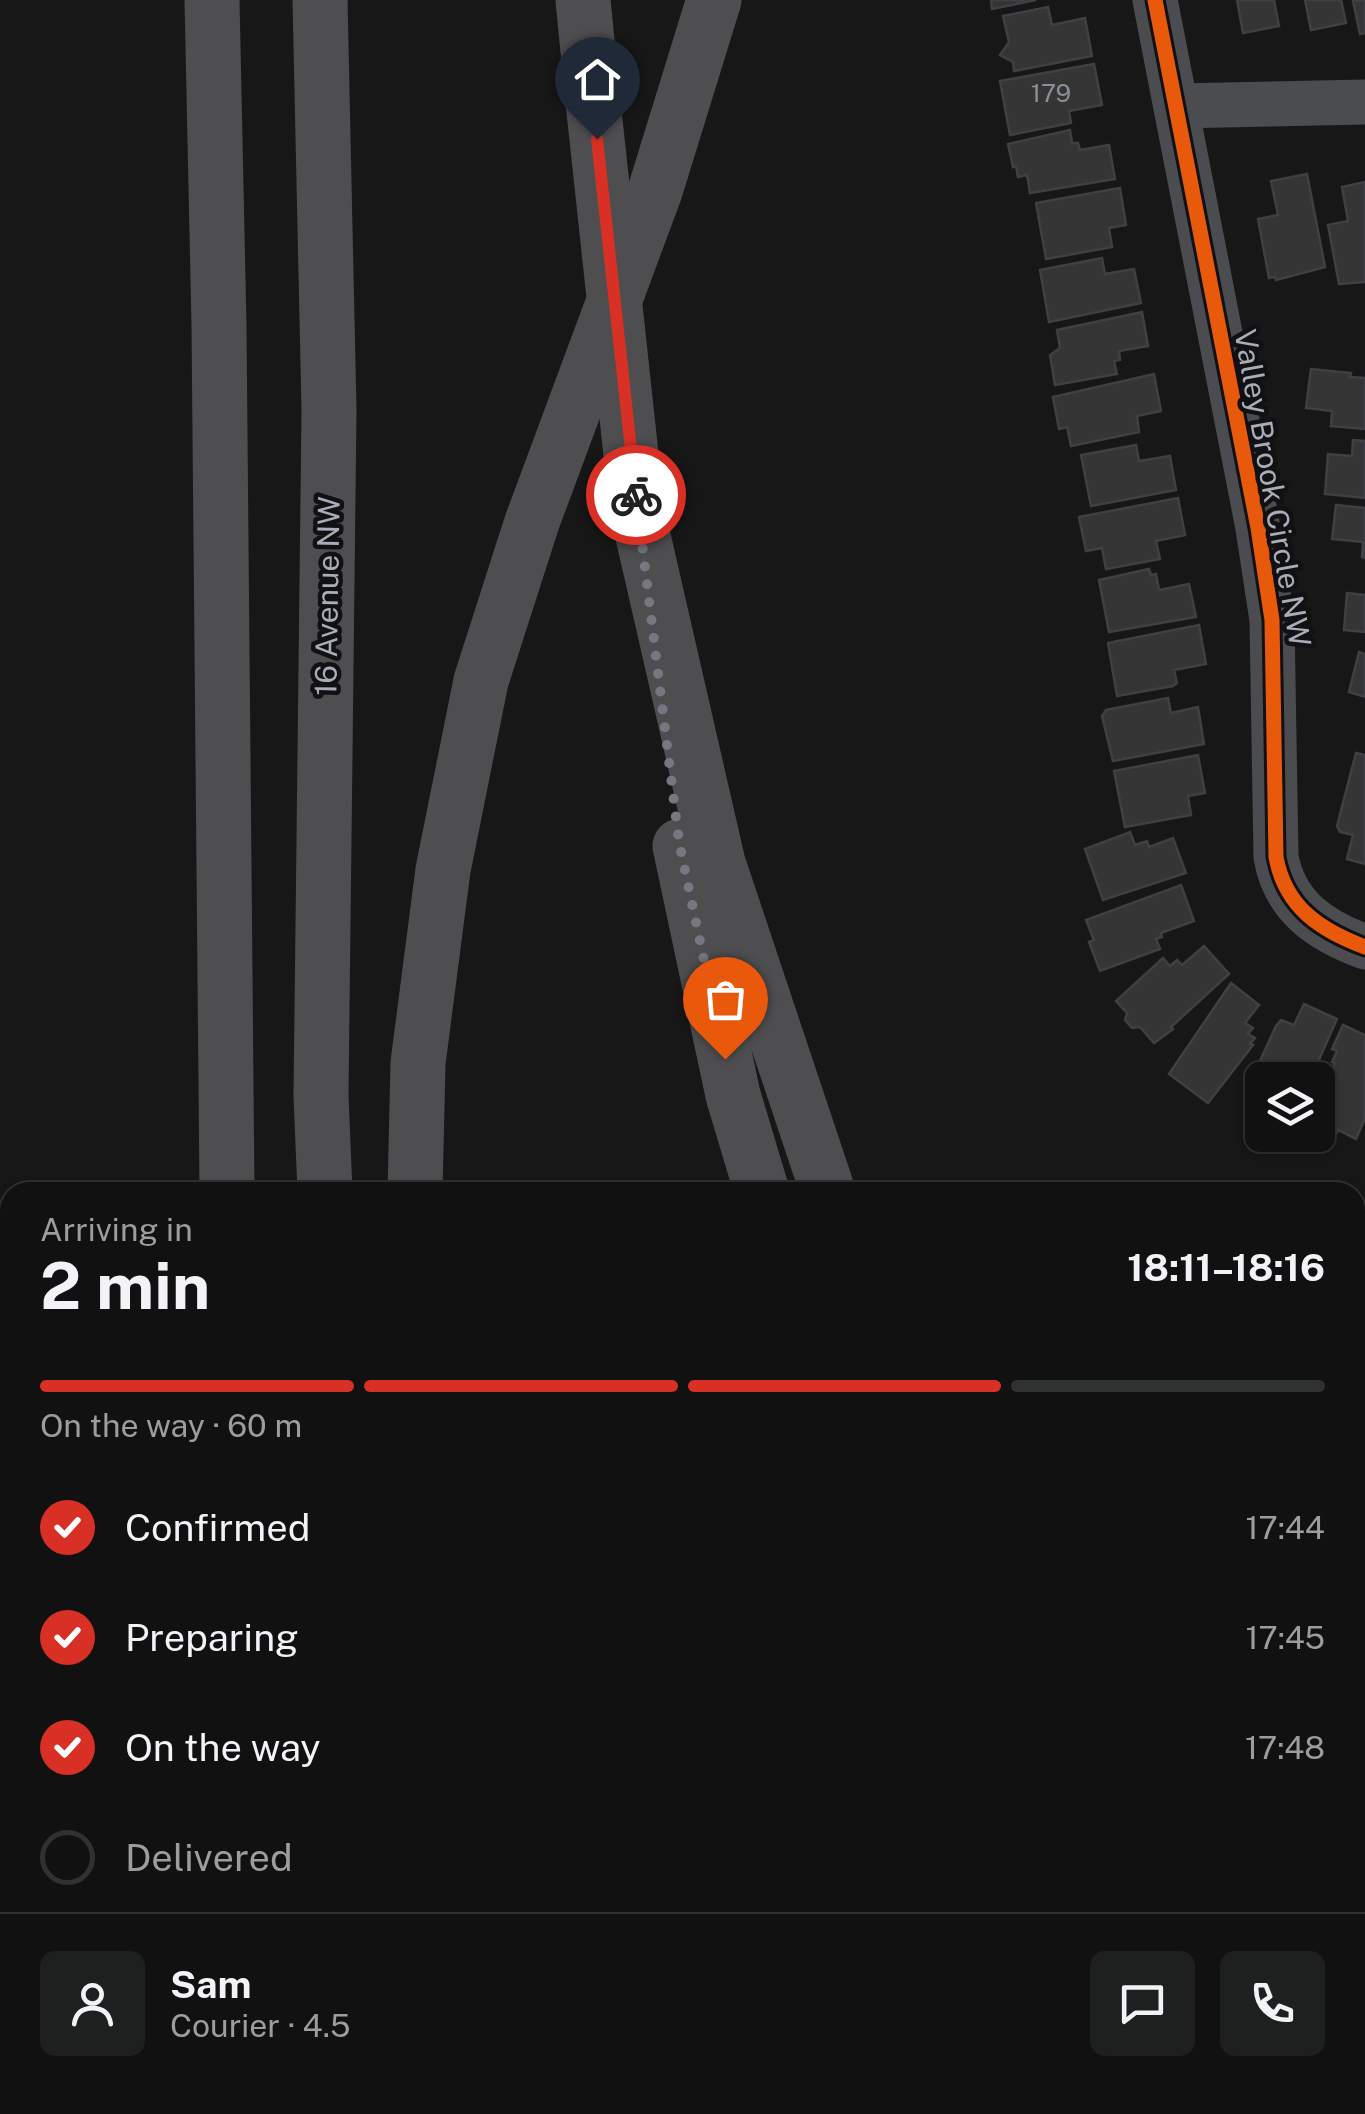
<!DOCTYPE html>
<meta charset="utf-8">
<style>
:root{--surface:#111;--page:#1e1f1f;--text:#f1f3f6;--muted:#9c9d9f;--line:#303131;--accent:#d93025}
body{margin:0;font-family:"Public Sans",sans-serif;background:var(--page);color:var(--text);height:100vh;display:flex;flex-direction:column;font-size:38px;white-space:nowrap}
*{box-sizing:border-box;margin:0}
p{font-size:32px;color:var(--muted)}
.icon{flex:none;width:55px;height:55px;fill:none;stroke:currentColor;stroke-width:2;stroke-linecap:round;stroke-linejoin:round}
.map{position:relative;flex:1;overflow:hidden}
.sheet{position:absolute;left:0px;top:1182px;width:1365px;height:932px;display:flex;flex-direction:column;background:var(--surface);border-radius:30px 30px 0 0;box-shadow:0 2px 8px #0004,0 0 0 2px var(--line)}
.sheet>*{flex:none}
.buttons{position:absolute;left:1245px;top:1062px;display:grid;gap:20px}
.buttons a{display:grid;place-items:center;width:90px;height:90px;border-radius:15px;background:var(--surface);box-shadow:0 2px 8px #0004,0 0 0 2px var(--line);font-size:50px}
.pin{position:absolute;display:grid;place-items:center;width:85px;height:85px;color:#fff;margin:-102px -42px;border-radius:50% 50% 50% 0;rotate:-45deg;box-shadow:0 0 10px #0007}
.pin .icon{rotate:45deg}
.courier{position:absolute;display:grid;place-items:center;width:100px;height:100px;margin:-50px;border:8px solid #d93025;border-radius:50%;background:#fff;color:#222;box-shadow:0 2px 12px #0007}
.overview em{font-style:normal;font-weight:700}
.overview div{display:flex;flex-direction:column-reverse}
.overview{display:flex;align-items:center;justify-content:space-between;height:170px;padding:0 40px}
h1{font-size:65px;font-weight:700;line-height:75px}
.bar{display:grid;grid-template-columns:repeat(4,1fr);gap:15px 10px;align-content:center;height:120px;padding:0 40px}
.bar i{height:12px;border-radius:8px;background:var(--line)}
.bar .selected{background:var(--accent)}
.bar p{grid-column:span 4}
.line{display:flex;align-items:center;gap:25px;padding:0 40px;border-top:2px solid var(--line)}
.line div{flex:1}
.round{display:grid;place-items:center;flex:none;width:105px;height:105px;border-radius:15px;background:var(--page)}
ol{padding:0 40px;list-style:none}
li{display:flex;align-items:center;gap:30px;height:110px}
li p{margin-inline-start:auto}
li .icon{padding:10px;border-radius:50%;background:var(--accent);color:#fff;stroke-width:4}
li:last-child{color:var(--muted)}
li i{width:55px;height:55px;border:5px solid var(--line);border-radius:50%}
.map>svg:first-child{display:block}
.building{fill:#353536;stroke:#3f4043;stroke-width:2.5}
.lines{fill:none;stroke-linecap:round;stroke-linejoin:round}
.minor{stroke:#4b4c50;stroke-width:45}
.highway{stroke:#4e4e51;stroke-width:55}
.highway-bridge{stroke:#4e4e51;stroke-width:55}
.cycleway-casing{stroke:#111113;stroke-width:21}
.cycleway{stroke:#e8590c;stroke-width:15}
.done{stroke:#757880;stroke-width:10;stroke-dasharray:0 18}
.route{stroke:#d93025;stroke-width:12}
.labels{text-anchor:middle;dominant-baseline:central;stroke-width:9;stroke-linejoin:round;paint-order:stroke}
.number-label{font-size:25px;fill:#8b8f98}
.street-label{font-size:30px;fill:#a8adb8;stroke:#111113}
</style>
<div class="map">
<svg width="1365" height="2114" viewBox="0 0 1365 2114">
<rect width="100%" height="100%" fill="#171717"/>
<!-- building -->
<g class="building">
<path d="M991,0H1036L992,9Z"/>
<path d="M1237,0H1274L1279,26L1243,33Z"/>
<path d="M1305,0H1341L1346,23L1311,30Z"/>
<path d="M1365,0V33L1360,34L1353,1Z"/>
<path d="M1048,7L1052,25L1085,18L1092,56L1014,71L1013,62L1000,55L1009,42L1003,16Z"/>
<path d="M1094,64L1102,105L1069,111L1071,123L1010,135L1000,81Z"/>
<path d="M1070,130L1072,143H1078L1080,150L1109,145L1115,179L1030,193L1027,175L1018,177L1016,166L1013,167L1008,144Z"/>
<path d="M1307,174L1325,267L1276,280L1275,277L1269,278L1258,219L1278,215L1271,181Z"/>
<path d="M1365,182V282L1339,284L1328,225L1348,221L1342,187Z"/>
<path d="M1120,188L1126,225L1109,228L1112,247L1046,259L1036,203Z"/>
<path d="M1102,258L1105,274L1134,269L1141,303L1049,322L1040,270Z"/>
<path d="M1142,312L1148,346L1119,351L1120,360L1114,361L1117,374L1055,385L1050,355L1060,348L1057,330Z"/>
<path d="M1311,369L1351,373L1350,377L1365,378V429L1331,426L1332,411L1306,408Z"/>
<path d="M1154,374L1161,411L1137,416L1139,432L1071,446L1067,427L1059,429L1053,397Z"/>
<path d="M1353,440L1365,441V498L1325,494L1328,454L1352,456Z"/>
<path d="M1136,445L1139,461L1170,456L1176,490L1091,506L1081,455Z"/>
<path d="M1178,498L1185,535L1156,541L1160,559L1106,569L1102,548L1086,551L1079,517Z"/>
<path d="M1336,505L1365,508V558L1362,557L1363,542L1332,539Z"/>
<path d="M1149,569L1151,575L1156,574L1159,590L1189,584L1196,617L1109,632L1099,580Z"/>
<path d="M1347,593L1365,595V632L1344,630Z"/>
<path d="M1199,625L1206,664L1174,670L1177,683L1173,686L1117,696L1108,643Z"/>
<path d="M1359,652L1365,654V697L1349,692Z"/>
<path d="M1168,698L1171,713L1198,707L1204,744L1113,761L1102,716L1106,710Z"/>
<path d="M1356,753L1365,755V864L1347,859L1353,835L1340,832L1337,826Z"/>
<path d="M1198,755L1205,793L1188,796L1191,815L1125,827L1114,771Z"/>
<path d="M1130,832L1135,845L1147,841L1149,847L1173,838L1186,873L1103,900L1085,849Z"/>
<path d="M1181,885L1194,921L1161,933L1162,937L1156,939L1160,949L1100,971L1089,942L1094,940L1086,920Z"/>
<path d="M1204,946L1229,974L1171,1027L1173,1029L1154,1043L1140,1027L1132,1028L1125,1020L1127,1013L1116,1001L1163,958L1170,966L1177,960L1182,965Z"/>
<path d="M1231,983L1259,1005L1245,1023L1253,1028L1248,1034L1255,1038L1250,1044L1253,1045L1208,1103L1169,1074Z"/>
<path d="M1304,1004L1337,1019L1310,1080L1262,1082L1252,1078L1276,1026L1281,1020L1294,1025Z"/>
<path d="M1343,1025L1365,1035V1118L1356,1139L1338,1130L1335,1137L1318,1129V1101L1335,1063L1332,1062L1337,1051L1332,1049Z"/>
</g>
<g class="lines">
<!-- minor -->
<g class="minor">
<path d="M1155,0L1258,528L1272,620L1276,857C1285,907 1320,930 1365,947"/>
<path d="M1176,106L1365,102"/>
</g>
<!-- highway -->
<g class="highway">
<path d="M212,0L219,326L227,1192"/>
<path d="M320,0L329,410L321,1096L325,1192"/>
<path d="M583,0L593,102"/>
<path d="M637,510L718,863L828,1192"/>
<path d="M680,846L733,1095L762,1192"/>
<path d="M415,1192L418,1063L443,870L481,681L532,522L655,191L714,0"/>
<path d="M1355,1981L1365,1990"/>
<path d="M237,2105L238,2114"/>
<path d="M353,2105V2114"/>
<path d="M1114,2105L1118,2114"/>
</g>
<!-- highway-bridge -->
<path class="highway-bridge" d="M593,102L637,510"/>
<!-- cycleway casing -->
<g class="cycleway-casing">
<path id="cycleway" d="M1155,0L1258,528L1272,620L1276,857C1285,907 1320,930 1365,947"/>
</g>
<!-- cycleway -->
<use href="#cycleway" class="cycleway"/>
</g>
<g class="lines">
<!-- done -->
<path class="done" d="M636,495L679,842L725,1059"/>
<!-- route -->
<path class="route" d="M597,139L636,495"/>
</g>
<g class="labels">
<!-- number labels -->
<g class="number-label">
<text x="1051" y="93">179</text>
</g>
<!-- street labels -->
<g class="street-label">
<text transform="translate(1273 488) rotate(80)">Valley Brook Circle NW</text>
<text transform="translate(327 596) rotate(-89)">16 Avenue NW</text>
</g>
</g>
</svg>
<div class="buttons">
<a><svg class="icon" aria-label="layers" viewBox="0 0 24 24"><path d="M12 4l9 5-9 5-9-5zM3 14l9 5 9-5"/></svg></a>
</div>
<div class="pin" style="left:725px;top:1059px;background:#ea580c"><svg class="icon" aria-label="bag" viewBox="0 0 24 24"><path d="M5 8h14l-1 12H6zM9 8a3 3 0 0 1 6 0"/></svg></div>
<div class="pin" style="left:597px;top:139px;background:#1f2937"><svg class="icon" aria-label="home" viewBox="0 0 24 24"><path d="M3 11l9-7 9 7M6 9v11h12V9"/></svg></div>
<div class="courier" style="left:636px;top:495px"><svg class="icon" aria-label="bike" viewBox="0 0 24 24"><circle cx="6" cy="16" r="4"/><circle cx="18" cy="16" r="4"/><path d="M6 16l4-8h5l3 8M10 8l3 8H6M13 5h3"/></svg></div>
<section class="sheet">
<div class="overview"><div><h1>2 min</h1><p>Arriving in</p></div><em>18:11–18:16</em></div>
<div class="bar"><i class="selected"></i><i class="selected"></i><i class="selected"></i><i></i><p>On the way · 60 m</p></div>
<ol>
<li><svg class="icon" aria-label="check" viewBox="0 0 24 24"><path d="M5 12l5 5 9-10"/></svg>Confirmed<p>17:44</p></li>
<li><svg class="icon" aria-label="check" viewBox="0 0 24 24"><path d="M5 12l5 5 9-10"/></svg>Preparing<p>17:45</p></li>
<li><svg class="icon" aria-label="check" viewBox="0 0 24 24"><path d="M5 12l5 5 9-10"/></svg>On the way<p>17:48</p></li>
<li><i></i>Delivered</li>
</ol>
<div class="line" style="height:180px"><a class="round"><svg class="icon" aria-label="person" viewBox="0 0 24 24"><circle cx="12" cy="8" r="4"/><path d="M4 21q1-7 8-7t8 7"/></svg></a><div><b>Sam</b><p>Courier · 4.5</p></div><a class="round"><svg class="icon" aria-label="chat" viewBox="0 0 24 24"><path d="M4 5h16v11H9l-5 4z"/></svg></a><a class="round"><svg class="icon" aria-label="phone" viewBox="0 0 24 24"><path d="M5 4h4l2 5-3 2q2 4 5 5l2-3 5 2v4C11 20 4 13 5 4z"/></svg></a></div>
</section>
</div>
